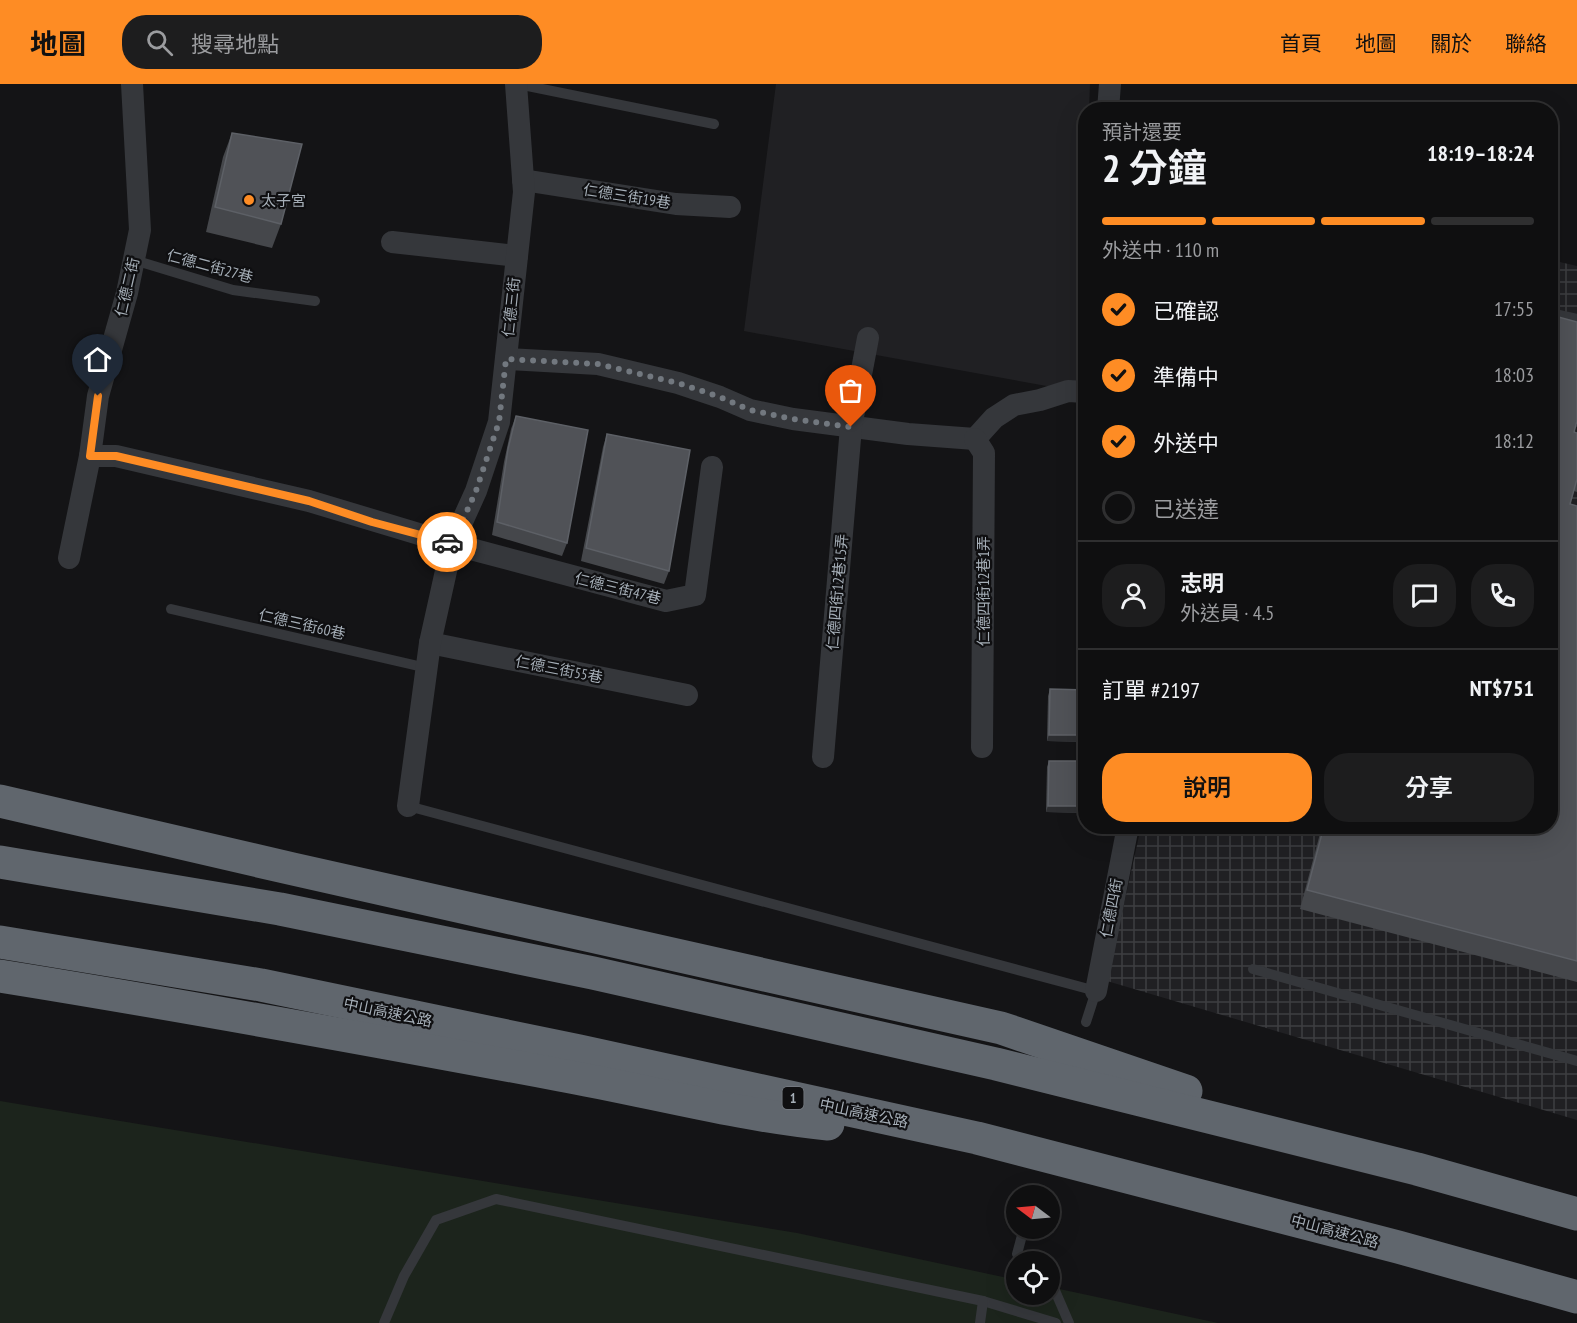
<!DOCTYPE html>
<html lang="zh-TW">
<meta charset="utf-8">
<style>
:root{--surface:#0f0f10;--page:#1d1d1e;--text:#f1f3f6;--muted:#9b9c9f;--line:#2f2f30;--accent:#fe8c24}
body{margin:0;font-family:"PT Sans Narrow","Noto Sans TC",sans-serif;background:var(--page);color:var(--text);height:100vh;display:flex;flex-direction:column;font-size:22px;white-space:nowrap}
*{box-sizing:border-box;margin:0}
p{font-size:20px;color:var(--muted)}
.icon{flex:none;width:33px;height:33px;fill:none;stroke:currentColor;stroke-width:2;stroke-linecap:round;stroke-linejoin:round}
.map{position:relative;flex:1;overflow:hidden}
.details{position:absolute;left:1078px;top:18px;width:480px;height:732px;display:flex;flex-direction:column;background:var(--surface);border-radius:24px;box-shadow:0 6px 24px #0002,0 0 0 2px var(--line)}
.details>*{flex:none}
.needle{width:39px;rotate:286deg}
.buttons{position:absolute;left:1006px;top:1101px;display:grid;gap:12px}
.buttons a{display:grid;place-items:center;width:54px;height:54px;border-radius:50%;background:var(--surface);box-shadow:0 6px 24px #0002,0 0 0 2px var(--line);font-size:30px}
.pin{position:absolute;display:grid;place-items:center;width:51px;height:51px;color:#fff;margin:-62px -26px;border-radius:50% 50% 50% 0;rotate:-45deg;box-shadow:0 0 6px #0007}
.pin .icon{rotate:45deg}
.courier{position:absolute;display:grid;place-items:center;width:60px;height:60px;margin:-30px;border:4px solid #fe8c24;border-radius:50%;background:#fff;color:#222;box-shadow:0 2px 8px #0007}
.overview em{font-style:normal;font-weight:600}
.overview div{display:flex;flex-direction:column-reverse}
.overview{display:flex;align-items:center;justify-content:space-between;height:102px;padding:0 24px}
h1{font-size:39px;font-weight:600;line-height:45px}
.bar{display:grid;grid-template-columns:repeat(4,1fr);gap:9px 6px;align-content:center;height:72px;padding:0 24px}
.bar i{height:8px;border-radius:4px;background:var(--line)}
.bar .active{background:var(--accent)}
.bar p{grid-column:span 4}
.line{display:flex;align-items:center;gap:15px;padding:0 24px;border-top:2px solid var(--line)}
.line div{flex:1}
.round{display:grid;place-items:center;flex:none;width:63px;height:63px;border-radius:24px;background:var(--page)}
ol{padding:0 24px;list-style:none}
li{display:flex;align-items:center;gap:18px;height:66px}
li p{margin-inline-start:auto}
li .icon{padding:6px;border-radius:50%;background:var(--accent);color:#111;stroke-width:4}
li:last-child{color:var(--muted)}
li i{width:33px;height:33px;border:3px solid var(--line);border-radius:50%}
.cta{display:flex;gap:12px;margin-top:auto;padding:12px 24px}
.cta a{flex:1;height:69px;border-radius:24px;background:var(--accent);color:#111;font-size:24px;font-weight:600;line-height:69px;text-align:center}
.cta a+a{background:var(--page);color:var(--text)}
header{display:flex;align-items:center;gap:36px;box-sizing:border-box;height:84px;padding:0 30px;background:var(--accent);color:#111}
header strong{font-size:28px}
nav{display:flex;gap:33px;margin-inline-start:auto;font-size:21px}
.search{width:420px;height:54px;background:var(--page);display:flex;align-items:center;gap:15px;box-sizing:border-box;padding:0 21px;border-radius:24px;color:var(--muted);font-size:22px}
.map>svg:first-child{display:block}
.built{fill:#202023}
.industrial{fill:url(#industrial-grid)}
.grass{fill:#1c241c}
.lines{fill:none;stroke-linecap:round;stroke-linejoin:round}
.service{stroke:#35373b;stroke-width:10}
.minor{stroke:#35373b;stroke-width:22}
.motorway{stroke:#60666d;stroke-width:33}
.wall{fill:#45474b}
.shaded-wall{fill:#2d2e31}
.building{fill:#505257;stroke:#5d6066;stroke-width:1.5}
.done{stroke:#72787f;stroke-width:6;stroke-dasharray:0 10.8}
.route{stroke:#fe8c24;stroke-width:8}
.poi-dot{fill:#fe8c24;stroke:#0f0f11;stroke-width:2}
.labels{text-anchor:middle;dominant-baseline:central;stroke-width:4.5;stroke-linejoin:round;paint-order:stroke}
.shield{fill:#0f0f11;stroke:#787e85;stroke-width:1.5}
.shield-label{font-size:14px;font-weight:bold;fill:#a5aeb7}
.street-label{font-size:15px;fill:#a5aeb7;stroke:#0f0f11}
.poi-label{font-size:15px;fill:#a5aeb7;stroke:#0f0f11;text-anchor:start}
</style>
<header>
<strong>地圖</strong>
<div class="search"><svg class="icon" aria-label="search" viewBox="0 0 24 24"><circle cx="10" cy="10" r="6"/><path d="M15 15l6 6"/></svg>搜尋地點</div>
<nav><a>首頁</a><a>地圖</a><a>關於</a><a>聯絡</a></nav>
</header>
<div class="map">
<svg width="1577" height="1239" viewBox="0 0 1577 1239">
<defs>
<pattern id="industrial-grid" width="8" height="8" patternUnits="userSpaceOnUse" patternTransform="scale(1.5)"><rect width="8" height="8" fill="#202023"/><path d="M0 4h8M4 0v8" fill="none" stroke="#3d3e41"/></pattern>
</defs>
<rect width="100%" height="100%" fill="#141416"/>
<!-- built -->
<path class="built" d="M776,0H1090L1089,25L1086,26V125L1080,308L744,247Z"/>
<!-- industrial -->
<path class="industrial" d="M1551,176L1577,182V1036L1107,897L1141,743L1551,742Z"/>
<!-- grass -->
<path class="grass" d="M0,1017L797,1149L1017,1196V1210H1050V1203L1218,1239H0Z"/>
<g class="lines">
<!-- service -->
<g class="service">
<path d="M518,0L714,40"/>
<path d="M134,176L233,206L315,217"/>
<path d="M1551,229L1577,235"/>
<path d="M171,525L427,584"/>
<path d="M408,722L1096,907L1086,938"/>
<path d="M1253,885L1577,977"/>
<path d="M1024,1144L1017,1170L1028,1178"/>
<path d="M1050,1195L1069,1239"/>
<path d="M384,1239L404,1192L436,1136L496,1115L983,1217L1056,1239"/>
<path d="M980,1239L983,1217"/>
</g>
<!-- minor -->
<g class="minor">
<path d="M1108,26L1110,0"/>
<path d="M523,96L676,120L730,123"/>
<path d="M392,158L517,172"/>
<path d="M506,275L598,280L678,299L720,313L750,326L793,335L908,350L975,355L994,334L1014,321L1040,316L1068,307L1086,308"/>
<path d="M975,355L984,369L982,663"/>
<path d="M90,372H116L309,417L452,460L666,517L695,511L712,383"/>
<path d="M69,474L90,372L98,312L127,209L140,146L132,0"/>
<path d="M430,559L687,611"/>
<path d="M823,673L851,343L868,254"/>
<path d="M408,722L430,559L452,460L476,407L499,338L524,108L516,0"/>
<path d="M1096,907L1128,742"/>
</g>
<!-- motorway -->
<g class="motorway">
<path d="M0,717L293,785L1001,944L1186,1007"/>
<path d="M0,778L280,825L593,889L996,980L1417,1085L1577,1130"/>
<path d="M0,858L261,901L579,967L977,1054L1398,1163L1577,1213"/>
<path d="M0,892C187,922 373,956 560,991C649,1007 737,1031 828,1040"/>
</g>
</g>
<!-- wall -->
<g class="wall">
<path d="M232,49L281,140L272,164L206,148L223,73Z"/>
<path d="M516,332L567,459L562,472L492,451L504,378L511,345Z"/>
<path d="M1574,348L1577,349V408L1574,407L1570,420L1577,422V898L1300,825L1322,742H1551Z"/>
<path d="M607,350L669,487L664,500L581,477L603,363Z"/>
<path d="M1050,605L1086,606V658L1047,657L1048,612Z"/>
<path d="M1049,677H1086V729L1046,728L1047,683Z"/>
</g>
<!-- shaded-wall -->
<g class="shaded-wall">
<path d="M1049,651H1086V658L1047,657Z"/>
<path d="M1048,722H1086V729L1046,728Z"/>
</g>
<!-- building -->
<g class="building">
<path d="M232,49L302,60L281,140L215,123Z"/>
<path d="M1551,231L1577,238V337L1574,348L1577,349V395L1570,420L1577,422V877L1307,806L1324,742H1551Z"/>
<path d="M516,332L588,346L567,459L497,438L508,365Z"/>
<path d="M607,350L690,366L669,487L586,464Z"/>
<path d="M1050,605L1086,606V651H1049Z"/>
<path d="M1049,677H1086V722H1048Z"/>
</g>
<g class="lines">
<!-- done -->
<path class="done" d="M447,458L452,460L476,407L499,338L506,275L598,280L678,299L720,313L750,326L793,335L851,343"/>
<!-- route -->
<path class="route" d="M98,312L90,372H116L309,417L372,438L447,458"/>
</g>
<!-- markers -->
<circle class="poi-dot" cx="249" cy="116" r="6"/>
<g class="labels">
<!-- shield labels -->
<rect class="shield" x="782.5" y="1003" width="21" height="22" rx="4.5"/>
<g class="shield-label">
<text x="793" y="1014">1</text>
</g>
<!-- street labels -->
<g class="street-label">
<text transform="translate(627 112) rotate(9)">仁德三街19巷</text>
<text transform="translate(210 182) rotate(15)">仁德二街27巷</text>
<text transform="translate(127 203) rotate(-77)">仁德二街</text>
<text transform="translate(511 223) rotate(-84)">仁德三街</text>
<text transform="translate(618 504) rotate(14)">仁德三街47巷</text>
<text transform="translate(983 507) rotate(-90)">仁德四街12巷1弄</text>
<text transform="translate(837 508) rotate(-85)">仁德四街12巷15弄</text>
<text transform="translate(302 540) rotate(13)">仁德三街60巷</text>
<text transform="translate(559 585) rotate(11)">仁德三街55巷</text>
<text transform="translate(1111 824) rotate(-79)">仁德四街</text>
<text transform="translate(388 928) rotate(12)">中山高速公路</text>
<text transform="translate(864 1029) rotate(12)">中山高速公路</text>
<text transform="translate(1335 1147) rotate(15)">中山高速公路</text>
</g>
<!-- poi labels -->
<g class="poi-label">
<text x="261" y="116">太子宮</text>
</g>
</g>
</svg>
<div class="buttons">
<a><svg class="needle" viewBox="-14 -14 28 28"><path d="M0-13l5 13h-10z" fill="#e53935"/><path d="M0 13l5-13h-10z" fill="#9b9c9f"/></svg></a>
<a><svg class="icon" aria-label="locate" viewBox="0 0 24 24"><circle cx="12" cy="12" r="6"/><path d="M12 2v4M12 18v4M2 12h4M18 12h4"/></svg></a>
</div>
<div class="pin" style="left:851px;top:343px;background:#ea580c"><svg class="icon" aria-label="bag" viewBox="0 0 24 24"><path d="M5 8h14l-1 12H6zM9 8a3 3 0 0 1 6 0"/></svg></div>
<div class="pin" style="left:98px;top:312px;background:#1f2937"><svg class="icon" aria-label="home" viewBox="0 0 24 24"><path d="M3 11l9-7 9 7M6 9v11h12V9"/></svg></div>
<div class="courier" style="left:447px;top:458px"><svg class="icon" aria-label="car" viewBox="0 0 24 24"><path d="M5 17H2v-5l4-1 3-4h7l3 4 3 1v5h-3M9 17h6M6 11h13"/><circle cx="7" cy="17" r="2"/><circle cx="17" cy="17" r="2"/></svg></div>
<section class="details">
<div class="overview"><div><h1>2 分鐘</h1><p>預計還要</p></div><em>18:19–18:24</em></div>
<div class="bar"><i class="active"></i><i class="active"></i><i class="active"></i><i></i><p>外送中 · 110 m</p></div>
<ol>
<li><svg class="icon" aria-label="check" viewBox="0 0 24 24"><path d="M5 12l5 5 9-10"/></svg>已確認<p>17:55</p></li>
<li><svg class="icon" aria-label="check" viewBox="0 0 24 24"><path d="M5 12l5 5 9-10"/></svg>準備中<p>18:03</p></li>
<li><svg class="icon" aria-label="check" viewBox="0 0 24 24"><path d="M5 12l5 5 9-10"/></svg>外送中<p>18:12</p></li>
<li><i></i>已送達</li>
</ol>
<div class="line" style="height:108px"><a class="round"><svg class="icon" aria-label="person" viewBox="0 0 24 24"><circle cx="12" cy="8" r="4"/><path d="M4 21q1-7 8-7t8 7"/></svg></a><div><b>志明</b><p>外送員 · 4.5</p></div><a class="round"><svg class="icon" aria-label="chat" viewBox="0 0 24 24"><path d="M4 5h16v11H9l-5 4z"/></svg></a><a class="round"><svg class="icon" aria-label="phone" viewBox="0 0 24 24"><path d="M5 4h4l2 5-3 2q2 4 5 5l2-3 5 2v4C11 20 4 13 5 4z"/></svg></a></div>
<div class="line" style="height:78px"><div>訂單 #2197</div><b>NT$751</b></div>
<div class="cta"><a>說明</a><a>分享</a></div>
</section>
</div>
